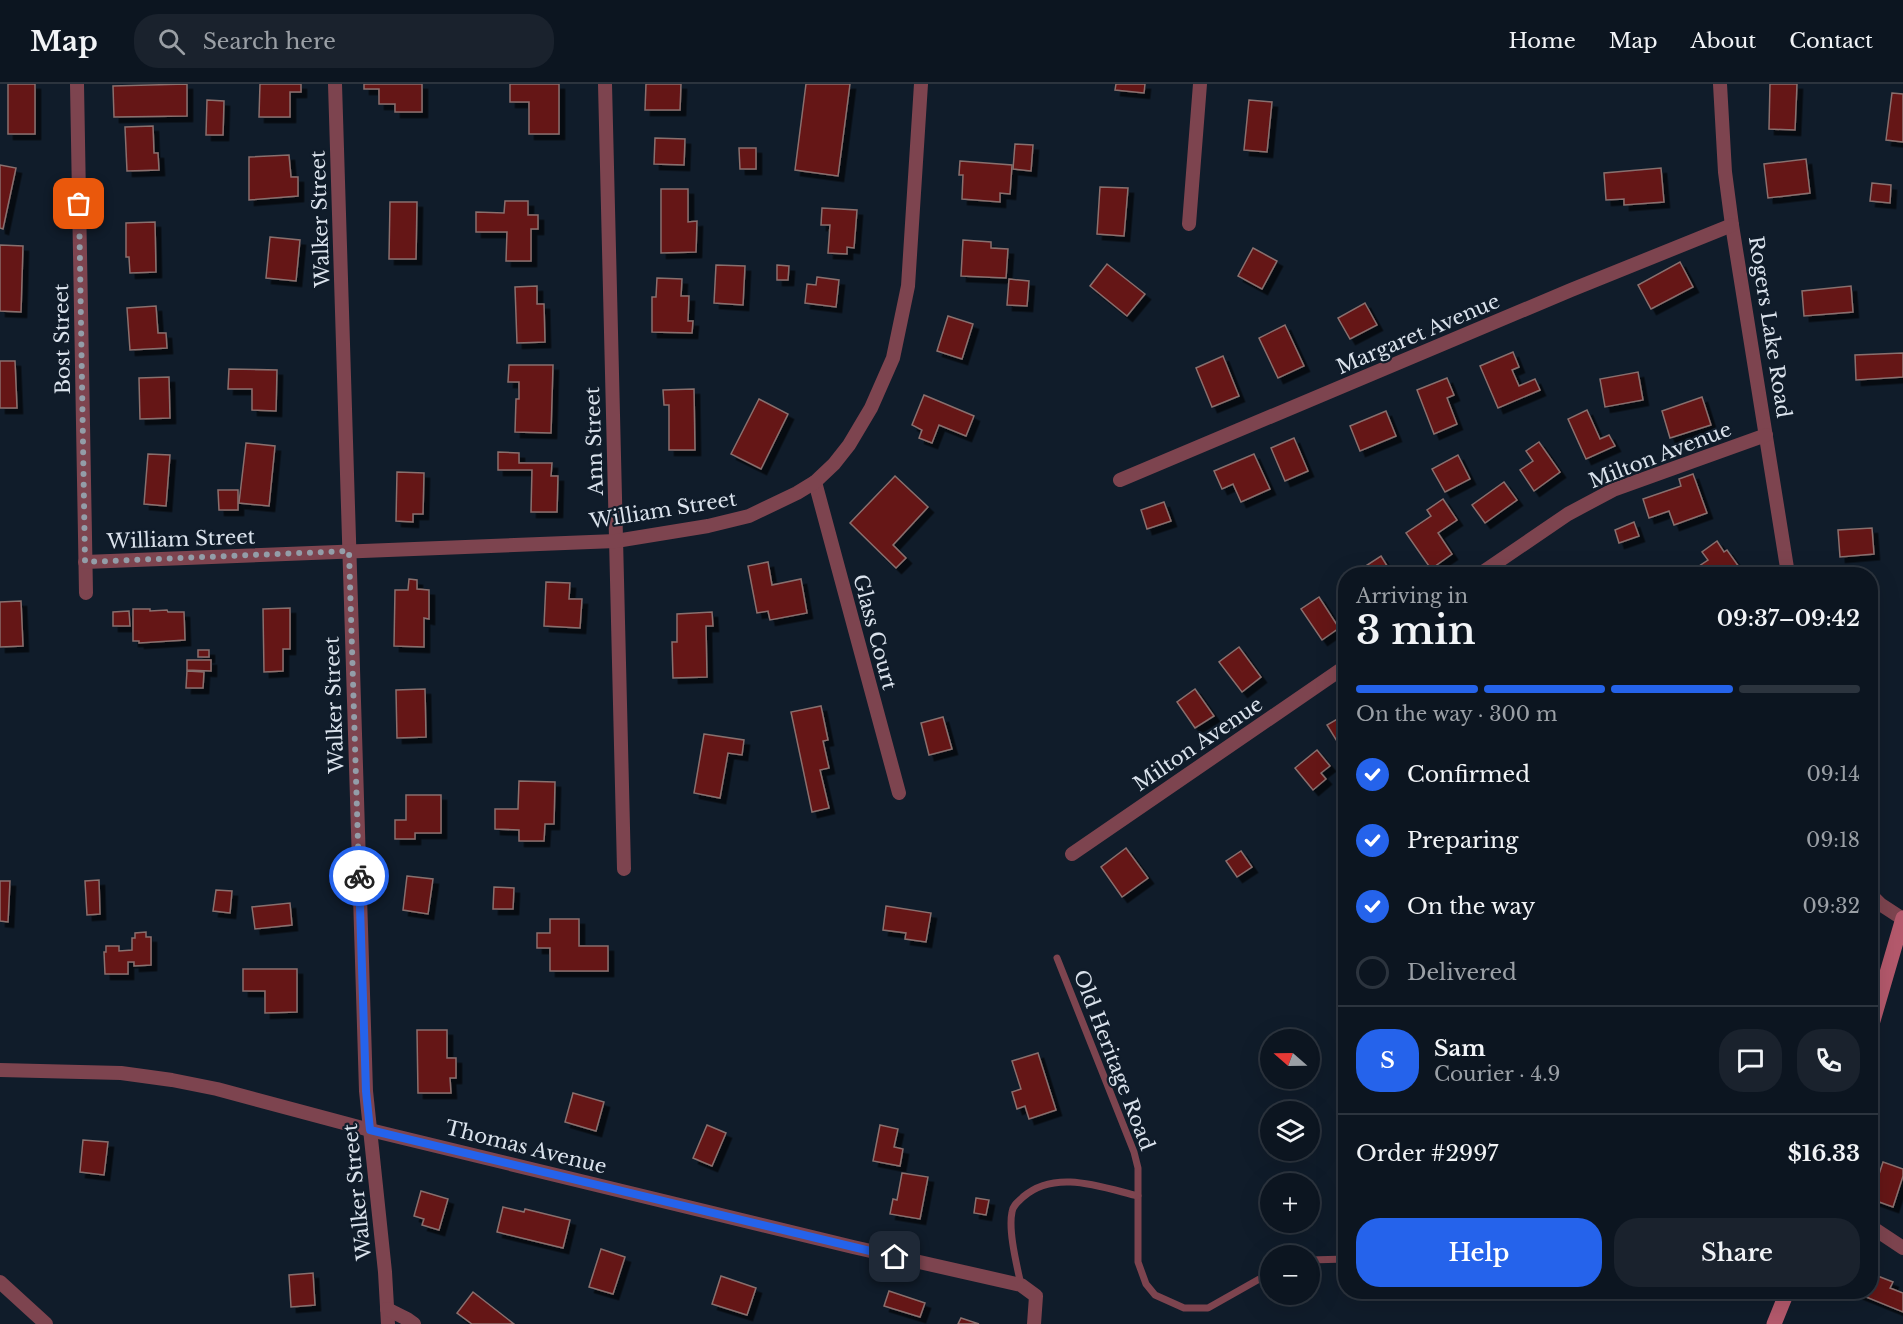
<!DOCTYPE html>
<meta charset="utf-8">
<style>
:root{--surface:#0c1520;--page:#1a222d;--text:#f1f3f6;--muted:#9a9fa5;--line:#2c343e;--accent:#2563eb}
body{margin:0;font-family:"Libre Baskerville",serif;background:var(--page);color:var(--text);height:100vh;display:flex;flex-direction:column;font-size:22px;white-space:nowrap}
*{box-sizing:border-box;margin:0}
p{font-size:20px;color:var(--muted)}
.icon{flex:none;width:33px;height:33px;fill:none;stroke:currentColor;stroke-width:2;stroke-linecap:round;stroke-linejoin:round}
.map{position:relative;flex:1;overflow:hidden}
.details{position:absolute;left:1338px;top:483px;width:540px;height:732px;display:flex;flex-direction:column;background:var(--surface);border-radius:24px;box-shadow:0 6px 24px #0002,0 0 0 2px var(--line)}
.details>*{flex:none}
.needle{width:39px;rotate:290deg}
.tools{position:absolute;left:1260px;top:945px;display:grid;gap:12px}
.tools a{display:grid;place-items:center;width:60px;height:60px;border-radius:50%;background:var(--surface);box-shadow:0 6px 24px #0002,0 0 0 2px var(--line);font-size:30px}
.pin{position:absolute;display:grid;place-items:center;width:51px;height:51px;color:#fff;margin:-26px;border-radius:12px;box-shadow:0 3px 9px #0006}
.courier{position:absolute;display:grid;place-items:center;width:60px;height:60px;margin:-30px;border:4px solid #2563eb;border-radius:50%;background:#fff;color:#222;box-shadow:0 2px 8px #0007}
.head em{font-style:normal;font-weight:600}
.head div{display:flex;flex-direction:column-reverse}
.head{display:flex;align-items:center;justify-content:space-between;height:102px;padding:0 18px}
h1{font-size:39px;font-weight:600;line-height:45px}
.bar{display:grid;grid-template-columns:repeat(4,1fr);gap:9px 6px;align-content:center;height:72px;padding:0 18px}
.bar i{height:8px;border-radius:4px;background:var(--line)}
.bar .current{background:var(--accent)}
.bar p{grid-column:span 4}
.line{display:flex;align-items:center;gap:15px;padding:0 18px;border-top:2px solid var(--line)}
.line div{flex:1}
.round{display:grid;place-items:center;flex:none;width:63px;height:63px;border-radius:24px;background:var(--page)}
ol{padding:0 18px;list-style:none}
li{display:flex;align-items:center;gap:18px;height:66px}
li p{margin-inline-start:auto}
li .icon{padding:6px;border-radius:50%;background:var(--accent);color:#fff;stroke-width:4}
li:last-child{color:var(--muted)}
li i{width:33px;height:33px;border:3px solid var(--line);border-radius:50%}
.primary-button{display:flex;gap:12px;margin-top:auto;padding:12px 18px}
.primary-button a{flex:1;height:69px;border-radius:24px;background:var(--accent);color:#fff;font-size:24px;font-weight:600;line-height:69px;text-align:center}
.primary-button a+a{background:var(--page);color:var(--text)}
header{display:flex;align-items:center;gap:36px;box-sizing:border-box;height:84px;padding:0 30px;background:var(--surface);border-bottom:2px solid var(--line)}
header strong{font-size:28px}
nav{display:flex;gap:33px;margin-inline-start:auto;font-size:21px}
.search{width:420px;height:54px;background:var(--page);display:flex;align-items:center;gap:15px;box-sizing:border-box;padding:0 21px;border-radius:24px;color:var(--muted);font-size:22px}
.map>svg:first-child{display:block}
.building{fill:#651217;stroke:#896f6d;stroke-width:1.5;filter:url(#shadow)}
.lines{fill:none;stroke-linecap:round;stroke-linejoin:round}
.lane{stroke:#7d444f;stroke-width:7}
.street{stroke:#7d444f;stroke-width:14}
.secondary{stroke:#b4596c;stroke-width:15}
.done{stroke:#939da8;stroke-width:6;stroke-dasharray:0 10.8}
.route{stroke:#2563eb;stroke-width:8}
.labels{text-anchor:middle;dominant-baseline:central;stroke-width:4.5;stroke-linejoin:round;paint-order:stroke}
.street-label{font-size:20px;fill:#dae2ec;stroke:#101c2a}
</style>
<header>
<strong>Map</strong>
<div class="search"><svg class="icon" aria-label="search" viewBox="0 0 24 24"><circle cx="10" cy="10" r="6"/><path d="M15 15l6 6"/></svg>Search here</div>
<nav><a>Home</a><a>Map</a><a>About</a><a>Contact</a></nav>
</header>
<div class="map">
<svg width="1903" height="1240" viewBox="0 0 1903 1240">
<defs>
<filter id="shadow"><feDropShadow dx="5.5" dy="5.5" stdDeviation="0" flood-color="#0009"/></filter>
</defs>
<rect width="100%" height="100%" fill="#101c2a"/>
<!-- building -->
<g class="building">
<rect x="8" y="0" width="27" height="50"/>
<path d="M187,0V32L114,33L113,2Z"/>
<path d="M260,0H301V8H290V33H259Z"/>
<path d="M364,0H422V28H395V20H379V5H364Z"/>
<path d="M510,0H559V50H529V18H510Z"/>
<path d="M646,0H681L680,26H645Z"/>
<path d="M806,0H850L838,92L795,86Z"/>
<path d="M1116,0H1145L1144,9L1115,6Z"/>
<path d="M1770,0H1797L1795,46L1769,45Z"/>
<path d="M1892,9L1903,10V58L1886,56Z"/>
<path d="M207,16L224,17L223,51H206Z"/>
<path d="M1249,16L1272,18L1267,68L1244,66Z"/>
<path d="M153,42L154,69H158L159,86L127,87L125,43Z"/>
<path d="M655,54L685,55L684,81L654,80Z"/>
<path d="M1015,60L1033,61L1031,87L1013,85Z"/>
<path d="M739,64H756V85H740Z"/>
<path d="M289,71L291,93H298V112L249,116V73Z"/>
<path d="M1806,75L1810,109L1768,114L1764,80Z"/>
<path d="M960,77L1012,81L1010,110L1000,109V118L962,115L963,91H959Z"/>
<path d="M0,81L16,84L3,145L0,144Z"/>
<path d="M1661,84L1664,118L1624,121V115L1606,116L1604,89Z"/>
<path d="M1872,99L1891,101L1890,119L1870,117Z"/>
<path d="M1100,103L1128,104L1124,152L1097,150Z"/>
<path d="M661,105H688V138L697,137L696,168L661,169Z"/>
<path d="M505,117H528V131H538V145H531V177H506L507,148H476V128L504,129Z"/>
<path d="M390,118H417L416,175H389Z"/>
<path d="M822,124L857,126L854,164L847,163V170L828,169L830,141H821Z"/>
<path d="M155,138L156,188L130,189L129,173H126V139Z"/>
<path d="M270,153L300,156L296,197L266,194Z"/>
<path d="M963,156L991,158V164L1008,165L1006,194L961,192Z"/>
<path d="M0,161L23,162L21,228L0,227Z"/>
<path d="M1253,164L1277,177L1262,205L1238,192Z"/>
<path d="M1680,178L1693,203L1651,225L1638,201Z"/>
<path d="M1107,180L1145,210L1127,232L1090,202Z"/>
<path d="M716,181L745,182L743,221L714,219Z"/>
<path d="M777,181L789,182L788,196H777Z"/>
<path d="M817,193L839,196L836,223L805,219L807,200L816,201Z"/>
<path d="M657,194L682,195L681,212H689L688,237H693L692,249L652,248V213H656Z"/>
<path d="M1009,195L1029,197L1027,222L1007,221Z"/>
<path d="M537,202V220H544L545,258L517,259L515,203Z"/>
<path d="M1851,202L1853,228L1804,232L1802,207Z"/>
<path d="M1365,219L1377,241L1350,255L1338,234Z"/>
<path d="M156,222L158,249H166L167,264L130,266L127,224Z"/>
<path d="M948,232L973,240L962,275L937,267Z"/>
<path d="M1285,241L1304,282L1278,294L1259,254Z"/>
<path d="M1513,268L1519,283L1512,286L1519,302L1535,295L1540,306L1498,324L1480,282Z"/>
<path d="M1903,269V293L1856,296L1855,271Z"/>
<path d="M1223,272L1239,312L1212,323L1196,284Z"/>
<path d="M0,277H15L17,324H0Z"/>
<path d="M509,281H553L551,349L515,348L516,315H519V298H508Z"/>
<path d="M229,285L277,286L276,327L252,326V305H228Z"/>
<path d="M1638,288L1643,316L1605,323L1600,295Z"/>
<path d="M169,293L170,334L140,335L139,294Z"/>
<path d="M1447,294L1454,311L1447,314L1457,340L1434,350L1417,306Z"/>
<path d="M694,305L695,366H669V321H664L663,306Z"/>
<path d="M924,311L974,332L966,352L939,341L932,359L919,354L922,346L912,341Z"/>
<path d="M1702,313L1711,341L1670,354L1662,327Z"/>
<path d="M759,315L788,330L761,385L731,370Z"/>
<path d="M1587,326L1600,355L1609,351L1615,362L1586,375L1568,335Z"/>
<path d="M1386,327L1396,352L1360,367L1350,342Z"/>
<path d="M1294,354L1308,387L1285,397L1271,364Z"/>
<path d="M1539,358L1560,388L1534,407L1520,386L1533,377L1526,367Z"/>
<path d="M246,359L275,362L269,422L239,419Z"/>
<path d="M498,368L519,369V379H552L551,392H558L557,428H531L532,386H498Z"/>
<path d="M148,370L170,371L166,422L144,420Z"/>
<path d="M1254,370L1270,405L1241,418L1233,400L1222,405L1214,387Z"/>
<path d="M1458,371L1470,395L1445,408L1432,385Z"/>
<path d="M397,388L424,389L423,430H413V438L396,437Z"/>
<path d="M1693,390L1707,429L1674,441L1669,427L1649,434L1643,415L1681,402L1679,395Z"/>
<path d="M895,392L928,423L893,461L906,474L896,484L850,439Z"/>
<path d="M1504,398L1517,416L1485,439L1472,421Z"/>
<path d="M218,406H238V426H219Z"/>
<path d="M1443,415L1457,436L1438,449L1452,470L1431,485L1406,449L1431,432L1427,426Z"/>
<path d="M1164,418L1171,437L1147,445L1141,426Z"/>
<path d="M1634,438L1639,452L1619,459L1615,446Z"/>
<path d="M1872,444L1874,470L1840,473L1838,446Z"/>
<path d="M1717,457L1724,468L1727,466L1744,490H1687L1708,476L1702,468Z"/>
<path d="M1381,472L1392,490H1364L1361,485Z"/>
<path d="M768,478L772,501L801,495L807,529L770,536L768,527L757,529L748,482Z"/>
<path d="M409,495L417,496V505L429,506V535L424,534V563L394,562L395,506H408Z"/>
<path d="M546,498L570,499L569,515H582L580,544L544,542Z"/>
<path d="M1319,513L1339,544L1322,556L1301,525Z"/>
<path d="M21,517L23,562L0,563V518Z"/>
<path d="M290,524V565H283V587L264,588L263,525Z"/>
<path d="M133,525H150V527L167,526L168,528H184L185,556L139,559V557H133Z"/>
<path d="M129,527L130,542H113V528Z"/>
<path d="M712,528L713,542H706L707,593L673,594L672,558H677V530Z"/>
<path d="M1239,563L1261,593L1242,608L1219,578Z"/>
<rect x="198" y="566" width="11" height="7"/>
<path d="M187,576H211V587L187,586Z"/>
<path d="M187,587L204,588L203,604H186Z"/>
<path d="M425,605L426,653L397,654L396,606Z"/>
<path d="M1195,605L1214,632L1195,644L1177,618Z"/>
<path d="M821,622L828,656L823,657L829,684L820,686L829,724L812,728L791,628Z"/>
<path d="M1346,630V665L1343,667L1327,641Z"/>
<path d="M943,633L952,665L929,671L921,639Z"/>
<path d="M704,650L744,656L742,671L728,669L720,714L694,709Z"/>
<path d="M1317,666L1330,682L1321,689L1326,695L1313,706L1295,684Z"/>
<path d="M519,697L555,698L554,740H545L544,757H519V746L495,745V725H518Z"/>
<path d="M406,711H441V749H415V755H395V736H406Z"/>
<path d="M1126,764L1148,794L1122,813L1101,783Z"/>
<path d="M1241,767L1252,783L1237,793L1226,777Z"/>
<path d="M407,792L433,795L428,830L403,826Z"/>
<path d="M99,796L100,830L87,831L85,797Z"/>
<path d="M0,797H10L8,838L0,837Z"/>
<path d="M494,803L514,804L513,825H493Z"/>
<path d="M216,806L232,807L230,829L213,827Z"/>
<path d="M290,819L292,841L255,845L252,823Z"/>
<path d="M886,822L931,829L926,858L905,855L906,849L883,846Z"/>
<path d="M550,835H579V862H608V887H550V864H537V849H550Z"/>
<path d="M146,848V853H151V881L134,882V878H128V890H105L104,868H106V862H119V867L132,866V854H135V849Z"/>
<path d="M243,885H297V928L265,929V907H243Z"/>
<path d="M417,946H447V974H456V994H450L451,1009H418Z"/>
<path d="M1038,969L1056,1026L1029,1035L1025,1022L1017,1025L1012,1008L1021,1005L1012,977Z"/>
<path d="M573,1009L604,1018L596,1047L565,1038Z"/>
<path d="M707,1041L726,1049L712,1082L693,1074Z"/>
<path d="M880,1041L898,1045L894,1063L903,1065L900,1082L873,1077Z"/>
<path d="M83,1056L108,1058L104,1091L80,1088Z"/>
<path d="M1883,1078L1903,1085V1092L1893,1123L1871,1115Z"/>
<path d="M902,1089L928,1093L920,1135L890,1130L893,1115L897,1116Z"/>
<path d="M421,1107L448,1115L439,1146L422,1141L424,1135L414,1132Z"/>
<path d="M976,1114L989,1116L986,1131L974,1129Z"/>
<path d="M503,1123L524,1128L525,1125L570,1136L563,1164L497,1148Z"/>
<path d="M601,1165L625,1173L613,1210L589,1203Z"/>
<path d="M313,1189L315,1221L291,1223L289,1191Z"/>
<path d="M1870,1189L1893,1198L1890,1204L1903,1209V1228L1854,1208H1870Z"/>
<path d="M721,1192L756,1204L747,1231L712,1220Z"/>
<path d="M889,1207L925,1219L920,1233L884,1222Z"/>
<path d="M473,1208L514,1240H472L457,1229Z"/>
<path d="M961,1234L979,1240H958Z"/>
</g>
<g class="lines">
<!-- lane -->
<g class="lane">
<path d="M1057,874L1134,1068L1138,1084V1178L1146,1200L1155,1211L1184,1224H1208L1270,1189"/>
<path d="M1310,1176L1346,1175"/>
<path d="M1021,1201C1017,1182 1008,1147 1012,1128C1013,1121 1018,1118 1023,1113C1055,1085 1101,1103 1138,1112"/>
</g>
<!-- street -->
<g class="street">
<path d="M77,0L86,509"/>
<path d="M335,0L366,1007L385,1188L388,1240"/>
<path d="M605,0L624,785"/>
<path d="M1720,0L1725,88L1732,141L1788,490"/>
<path d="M1189,140L1200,0"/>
<path d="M1120,396L1571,206L1732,141"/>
<path d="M815,398L899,709"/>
<path d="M85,478L616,457L708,442L749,432L797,409L815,398L834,380L849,361L871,324L893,274L908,202L921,0"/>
<path d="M1480,490L1568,430L1613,406L1766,351"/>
<path d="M1072,770L1346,582"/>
<path d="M1870,810L1880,820L1903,835"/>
<path d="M0,986L121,989L172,996L217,1005L370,1046L853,1163L1021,1201L1036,1212L1034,1240"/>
<path d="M1870,1142L1903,1164"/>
<path d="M0,1198L46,1240"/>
<path d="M387,1225L407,1235L414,1240"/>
</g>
<!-- secondary -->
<g class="secondary">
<path d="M1870,947L1903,834"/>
<path d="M1774,1240L1787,1208"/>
</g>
</g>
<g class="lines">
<!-- done -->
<path class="done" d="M79,120L85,478L349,467L359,792"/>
<!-- route -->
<path class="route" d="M359,792L366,1007L370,1046L895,1173"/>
</g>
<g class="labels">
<!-- street labels -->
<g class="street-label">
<text transform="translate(320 135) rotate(-92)">Walker Street</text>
<text transform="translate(1770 243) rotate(81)">Rogers Lake Road</text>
<text transform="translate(1418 250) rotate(-23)">Margaret Avenue</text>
<text transform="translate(62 255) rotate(-91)">Bost Street</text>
<text transform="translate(594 357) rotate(-92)">Ann Street</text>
<text transform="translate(1660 371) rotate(-21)">Milton Avenue</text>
<text transform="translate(663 426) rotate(-9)">William Street</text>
<text transform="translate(181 455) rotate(-2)">William Street</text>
<text transform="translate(875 548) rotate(75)">Glass Court</text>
<text transform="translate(334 621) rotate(-92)">Walker Street</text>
<text transform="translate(1198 660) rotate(-34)">Milton Avenue</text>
<text transform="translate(1114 976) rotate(69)">Old Heritage Road</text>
<text transform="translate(526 1063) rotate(14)">Thomas Avenue</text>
<text transform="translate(357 1108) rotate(-96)">Walker Street</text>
</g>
</g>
</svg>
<div class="tools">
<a><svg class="needle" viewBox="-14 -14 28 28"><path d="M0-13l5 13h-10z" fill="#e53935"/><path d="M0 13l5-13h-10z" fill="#9a9fa5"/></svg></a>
<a><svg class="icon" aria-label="layers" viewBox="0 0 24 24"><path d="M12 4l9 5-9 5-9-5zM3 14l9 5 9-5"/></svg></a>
<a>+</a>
<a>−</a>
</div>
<div class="pin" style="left:79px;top:120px;background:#ea580c"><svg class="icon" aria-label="bag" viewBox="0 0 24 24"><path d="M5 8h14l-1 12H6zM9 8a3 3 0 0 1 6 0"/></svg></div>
<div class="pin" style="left:895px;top:1173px;background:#1f2937"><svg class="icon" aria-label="home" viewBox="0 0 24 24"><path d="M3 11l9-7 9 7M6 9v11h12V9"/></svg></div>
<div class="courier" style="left:359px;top:792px"><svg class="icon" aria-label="bike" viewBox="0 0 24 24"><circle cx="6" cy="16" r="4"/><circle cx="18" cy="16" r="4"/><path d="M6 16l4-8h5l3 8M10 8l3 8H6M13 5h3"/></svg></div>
<section class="details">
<div class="head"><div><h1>3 min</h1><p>Arriving in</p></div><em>09:37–09:42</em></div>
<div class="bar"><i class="current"></i><i class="current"></i><i class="current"></i><i></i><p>On the way · 300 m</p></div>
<ol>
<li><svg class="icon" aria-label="check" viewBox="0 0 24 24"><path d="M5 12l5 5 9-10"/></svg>Confirmed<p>09:14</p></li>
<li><svg class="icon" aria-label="check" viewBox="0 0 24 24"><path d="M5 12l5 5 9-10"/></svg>Preparing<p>09:18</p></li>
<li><svg class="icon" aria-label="check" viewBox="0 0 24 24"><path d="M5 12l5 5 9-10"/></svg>On the way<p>09:32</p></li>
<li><i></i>Delivered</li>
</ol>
<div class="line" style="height:108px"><b class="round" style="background:var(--accent);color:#fff">S</b><div><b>Sam</b><p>Courier · 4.9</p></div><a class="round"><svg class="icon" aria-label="chat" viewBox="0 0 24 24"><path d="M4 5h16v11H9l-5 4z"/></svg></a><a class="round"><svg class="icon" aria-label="phone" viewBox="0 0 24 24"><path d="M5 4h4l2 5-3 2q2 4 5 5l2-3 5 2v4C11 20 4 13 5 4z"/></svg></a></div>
<div class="line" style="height:78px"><div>Order #2997</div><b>$16.33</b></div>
<div class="primary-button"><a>Help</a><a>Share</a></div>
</section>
</div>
